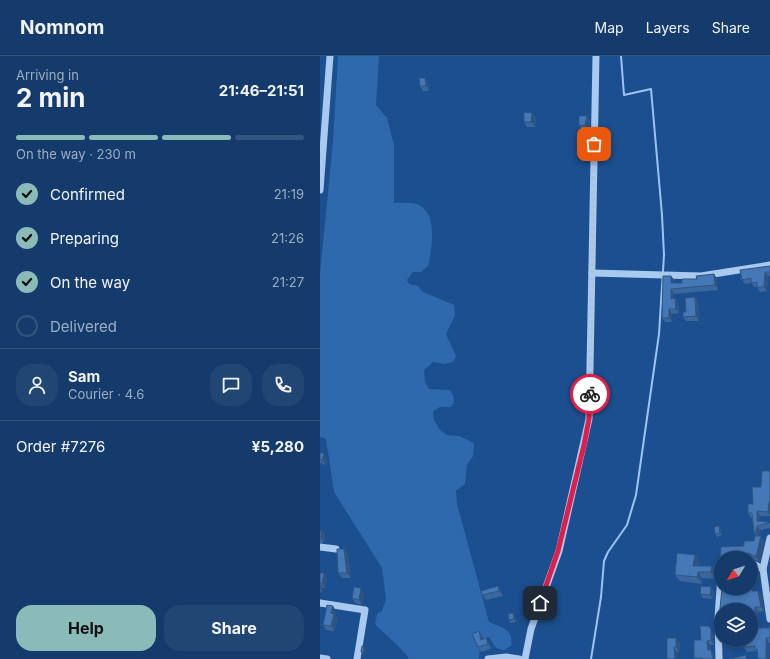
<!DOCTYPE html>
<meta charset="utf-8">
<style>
:root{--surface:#143b6b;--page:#214673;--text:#f1f3f6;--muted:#9dadc1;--line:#33557e;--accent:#8bbbb9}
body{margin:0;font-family:Inter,sans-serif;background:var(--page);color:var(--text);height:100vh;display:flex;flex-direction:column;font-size:15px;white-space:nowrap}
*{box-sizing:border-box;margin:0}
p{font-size:13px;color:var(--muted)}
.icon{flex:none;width:22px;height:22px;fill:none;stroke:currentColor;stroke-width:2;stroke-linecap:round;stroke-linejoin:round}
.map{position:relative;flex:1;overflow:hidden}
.panel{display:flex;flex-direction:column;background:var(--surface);width:320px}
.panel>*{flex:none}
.needle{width:26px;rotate:231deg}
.tools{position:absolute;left:394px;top:495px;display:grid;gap:8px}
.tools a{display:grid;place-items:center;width:44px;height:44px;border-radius:50%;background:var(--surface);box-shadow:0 2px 6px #0003,0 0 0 1px var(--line);font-size:20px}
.pin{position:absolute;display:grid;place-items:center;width:34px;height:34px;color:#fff;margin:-17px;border-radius:8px;box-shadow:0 2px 6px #0006}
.courier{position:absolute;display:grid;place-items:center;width:40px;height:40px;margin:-20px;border:3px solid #e11d48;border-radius:50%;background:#fff;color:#222;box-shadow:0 1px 5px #0007}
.head em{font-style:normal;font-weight:700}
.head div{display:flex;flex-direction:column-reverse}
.head{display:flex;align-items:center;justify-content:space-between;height:68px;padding:0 16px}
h1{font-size:26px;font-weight:700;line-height:30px}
.bar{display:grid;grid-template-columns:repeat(4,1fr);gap:6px 4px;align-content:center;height:48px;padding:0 16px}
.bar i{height:5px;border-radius:3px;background:var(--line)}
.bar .on{background:var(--accent)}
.bar p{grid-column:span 4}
.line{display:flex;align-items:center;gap:10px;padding:0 16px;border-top:1px solid var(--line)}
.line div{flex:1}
.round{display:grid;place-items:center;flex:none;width:42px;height:42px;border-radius:16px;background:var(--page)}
ol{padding:0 16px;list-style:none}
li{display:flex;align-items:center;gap:12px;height:44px}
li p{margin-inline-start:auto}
li .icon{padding:4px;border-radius:50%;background:var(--accent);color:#111;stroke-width:4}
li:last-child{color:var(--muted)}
li i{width:22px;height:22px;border:2px solid var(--line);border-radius:50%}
.primary-button{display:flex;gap:8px;margin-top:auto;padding:8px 16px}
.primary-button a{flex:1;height:46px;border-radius:16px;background:var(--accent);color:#111;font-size:16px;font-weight:700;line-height:46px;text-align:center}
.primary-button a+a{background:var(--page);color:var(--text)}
header{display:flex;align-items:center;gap:24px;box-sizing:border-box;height:56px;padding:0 20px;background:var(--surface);border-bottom:1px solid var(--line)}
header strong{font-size:19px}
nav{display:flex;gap:22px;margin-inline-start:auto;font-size:14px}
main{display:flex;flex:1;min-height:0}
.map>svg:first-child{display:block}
.green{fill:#2e69ad}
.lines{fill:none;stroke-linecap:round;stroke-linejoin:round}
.stream{stroke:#9cc4f0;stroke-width:2}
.minor{stroke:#a9c9ee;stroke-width:7}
.wall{fill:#3a679d}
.shaded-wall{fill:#305480}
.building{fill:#4478b7;stroke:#305480}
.done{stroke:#afc1d8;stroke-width:4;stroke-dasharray:0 7.2}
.route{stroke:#e11d48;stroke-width:5}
</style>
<header>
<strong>Nomnom</strong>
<nav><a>Map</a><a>Layers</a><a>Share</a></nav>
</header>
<main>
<section class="panel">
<div class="head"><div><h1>2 min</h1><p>Arriving in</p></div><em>21:46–21:51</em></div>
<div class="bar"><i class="on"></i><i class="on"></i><i class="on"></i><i></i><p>On the way · 230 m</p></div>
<ol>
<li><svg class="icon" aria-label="check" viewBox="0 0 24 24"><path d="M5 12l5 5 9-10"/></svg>Confirmed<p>21:19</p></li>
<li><svg class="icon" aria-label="check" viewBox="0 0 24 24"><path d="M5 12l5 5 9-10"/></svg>Preparing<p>21:26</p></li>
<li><svg class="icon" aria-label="check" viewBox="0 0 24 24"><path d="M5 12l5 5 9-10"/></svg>On the way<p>21:27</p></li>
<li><i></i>Delivered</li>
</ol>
<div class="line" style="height:72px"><a class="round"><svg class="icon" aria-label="person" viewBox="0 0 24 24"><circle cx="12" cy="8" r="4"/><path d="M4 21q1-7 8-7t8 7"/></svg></a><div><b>Sam</b><p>Courier · 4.6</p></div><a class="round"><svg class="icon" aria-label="chat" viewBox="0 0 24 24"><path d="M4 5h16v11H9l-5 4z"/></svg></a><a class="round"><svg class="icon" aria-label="phone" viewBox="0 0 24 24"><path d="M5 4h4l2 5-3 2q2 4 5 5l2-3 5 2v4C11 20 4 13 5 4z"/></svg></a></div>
<div class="line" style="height:52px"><div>Order #7276</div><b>¥5,280</b></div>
<div class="primary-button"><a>Help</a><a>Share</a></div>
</section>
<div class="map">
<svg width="450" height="603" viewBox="0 0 450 603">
<rect width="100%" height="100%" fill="#1b4f8f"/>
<!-- green -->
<path class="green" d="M18,0H59L56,49L67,62L74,89V147C81,147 91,146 99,149C118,158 112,194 108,210L101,216H93L87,224L89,228L98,230L103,236L134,249L135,259L126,278L136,300L133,306L124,308L113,306L104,314L105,326L109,333L130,334C134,341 136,345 131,351H120L113,355L114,364L120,374L127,379L139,380L154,387L153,400L147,409L145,428L136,435L137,448L169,566C182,572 194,573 191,590L184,594L176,592L169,581L160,584L159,603H89C84,593 64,578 55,568L57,558L62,555L66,543L62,512L14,436L6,383L0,381V218L13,86Z"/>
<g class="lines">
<!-- stream -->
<path class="stream" d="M271,603L281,541L284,505L288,496L307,469L316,439L339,278L344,199L342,159L331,33L304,39L301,0"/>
<!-- minor -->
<g class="minor">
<path d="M0,134L10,0"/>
<path d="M272,217L381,220L450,209"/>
<path d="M450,482L443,513L450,563"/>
<path d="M0,491L16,493"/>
<path d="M431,507L443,513"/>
<path d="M0,547L45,554L37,603"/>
<path d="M0,602L7,603"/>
<path d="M168,603L186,601L199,603"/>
<path d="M205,603L211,573L239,495L269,363L276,0"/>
<path d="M399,603L398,561L401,519"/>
</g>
</g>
<!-- wall -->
<g class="wall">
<path d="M105,22L108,27L109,35H103L100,30Z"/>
<path d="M212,57L216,62L215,71H207L204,66Z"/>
<path d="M267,60L270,65L268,74H263L259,70Z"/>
<path d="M450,210V220H448L447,235L440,236L437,231H434L431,227L425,228L422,224Z"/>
<path d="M394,218L397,223L398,234L354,238V242L358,247L359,257L352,258V266H345L342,262L351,220L354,224V227H362Z"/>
<path d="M375,241L378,245L379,265H366L363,261Z"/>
<path d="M0,396L4,398L7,403L6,409L0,407Z"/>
<path d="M450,415V460H440V465L448,466L450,468V472L440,474L439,480H437L434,476L432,462H431L428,457Z"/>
<path d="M399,470L402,479L397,481L395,478Z"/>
<path d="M0,475H2L5,480L4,486L0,487Z"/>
<path d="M435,480H441L444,485L440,506L431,502H401V512L400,510L401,491L424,490V485H434Z"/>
<path d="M28,498L31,522H22L18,517Z"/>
<path d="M379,505V510L396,517V523L382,522V528L360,525L355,519Z"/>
<path d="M0,517L7,522L5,532H3L2,536L0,535Z"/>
<path d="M178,530L181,535L183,540L166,544L162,539Z"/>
<path d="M391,531L394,536L393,543L383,542L380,538Z"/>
<path d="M435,535H438L442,539L444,555L438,556V572H449L450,569V587H449L437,597L436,595L427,596L424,591L431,554H401L400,553Z"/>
<path d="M44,537L42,549L35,547L32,542Z"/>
<path d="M16,555L15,559L18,563L14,575L6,574L3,569Z"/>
<path d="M195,560L196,566L190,567L189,564Z"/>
<path d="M159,575L162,580L163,583L166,582L169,587L171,593L161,596L158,591Z"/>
<path d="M393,577L394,589H390V594L394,599L395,603H375L374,602L381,584Z"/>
<path d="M356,582L360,587L359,596H357L347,603Z"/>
</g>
<!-- shaded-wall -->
<g class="shaded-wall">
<path d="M105,22L108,27L109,35L106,30Z"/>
<path d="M212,57L216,62L215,71L211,66Z"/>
<path d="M267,60L270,65L268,74L265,69Z"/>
<path d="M445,216L448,220L447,235L444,231Z"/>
<path d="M394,218L397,223L398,234L395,229Z"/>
<path d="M351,220L354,224L355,232L351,227Z"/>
<path d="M351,233L354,238V247L351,243Z"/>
<path d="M375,241L378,245L379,265L376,260Z"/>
<path d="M355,242L358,247L359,257L356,253Z"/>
<path d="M349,253L352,258V266L349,262Z"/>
<path d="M4,398L7,403L6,409L2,404Z"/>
<path d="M449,446L450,447V459L448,456Z"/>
<path d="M437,455L440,460V469L437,465Z"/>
<path d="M399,470L402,479L400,477Z"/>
<path d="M437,470L440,474L439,480L436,476Z"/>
<path d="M2,475L5,480L4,486L1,482Z"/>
<path d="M441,480L444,485L440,506L436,501Z"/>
<path d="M24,493L28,498L31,522L27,517Z"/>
<path d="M375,499L379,505L378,516L382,522V528L377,521L373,510Z"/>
<path d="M392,510L396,517V523L391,516Z"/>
<path d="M4,517L7,522L5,532L2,528Z"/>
<path d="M0,528L3,532L2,536L0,532Z"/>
<path d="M178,530L181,535L183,540L179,535Z"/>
<path d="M391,531L394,536L393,543L390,539Z"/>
<path d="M41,532L44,537L42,549L39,544Z"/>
<path d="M438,535L442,539L444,555L441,551Z"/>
<path d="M13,550L16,555L15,559L18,563L14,575L11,570V557Z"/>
<path d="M435,551L438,556V576L435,572Z"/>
<path d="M193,557L195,560L196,566L194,563Z"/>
<path d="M391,573L393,577L394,589L391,584Z"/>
<path d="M159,575L162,580L165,588L161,584Z"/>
<path d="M166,582L169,587L171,593L168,588Z"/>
<path d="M356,582L360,587L359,596L356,591Z"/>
<path d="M446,582L449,587V603H446Z"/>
<path d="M387,585L390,589L391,598L388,594Z"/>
<path d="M44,591L46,593L45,599L43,597Z"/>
<path d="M354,591L357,596L358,603H355Z"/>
<path d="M391,594L394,599L395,603H393Z"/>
</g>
<!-- building -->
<g class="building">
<path d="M99,22H105L106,30H100Z"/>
<path d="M204,56L212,57L211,66H204Z"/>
<path d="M259,60H267L265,69L259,70Z"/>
<path d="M450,210V216H445L444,231H437V226L431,227V222L422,224L420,214Z"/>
<path d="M394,218L395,229L351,233V243L355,242L356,253H349V262H342L343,220H351V227H362V223H377L376,220Z"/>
<path d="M375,241L376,260L363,261V256H366L365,242Z"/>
<path d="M0,396L4,398L2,404L0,403Z"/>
<path d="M442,415H450V446H449L448,456L437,455V465L448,466V467L437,470L436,476H434L432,457H428V448H433L432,431H441Z"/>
<path d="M399,470L400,477L395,478L394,471Z"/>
<path d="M0,475H2L1,482H0Z"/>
<path d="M435,480H441L436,501L428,497L424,500L416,498V502H401V511L400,510L401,491L424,490V485H434Z"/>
<path d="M17,493H24L27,517H18Z"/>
<path d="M357,497L375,499L373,510H392L391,516H378L377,521L355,519Z"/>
<path d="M0,517H4L2,528L0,527Z"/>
<path d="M178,530L179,535L162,539L161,535Z"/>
<path d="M381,530L391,531L390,539L380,538Z"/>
<path d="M431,530H432V535H438L441,551H435V572H449V569H450V582H446V603H438L437,593L435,594V590L424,591L425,584H431V554H402V553H400L402,532H431Z"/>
<path d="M34,531L41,532L39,544L32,542Z"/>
<path d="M7,549L13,550L11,557L14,558L11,570L3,569Z"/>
<path d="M193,557L194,563L189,564L188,558Z"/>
<rect x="400" y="568" width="1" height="8"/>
<path d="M380,570H388L391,573V584L387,585L388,594H391L393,603H382V602H374V584H381Z"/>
<path d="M159,575L161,584L166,582L168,588L158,591L152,578Z"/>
<path d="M347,582H356V591H354L355,603H347Z"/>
<path d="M42,590L44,591L43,597L41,596Z"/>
<path d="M426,599V603H410Z"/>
</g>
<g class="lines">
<!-- done -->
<path class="done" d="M270,338L274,88"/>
<!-- route -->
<path class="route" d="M220,547L238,495L264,389L269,363L270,338"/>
</g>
</svg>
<div class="tools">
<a><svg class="needle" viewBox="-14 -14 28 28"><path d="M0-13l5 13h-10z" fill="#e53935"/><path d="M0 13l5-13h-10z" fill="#9dadc1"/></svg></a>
<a><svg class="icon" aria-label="layers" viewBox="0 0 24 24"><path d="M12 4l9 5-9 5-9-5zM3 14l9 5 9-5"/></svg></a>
</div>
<div class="pin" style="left:274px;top:88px;background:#ea580c"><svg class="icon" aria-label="bag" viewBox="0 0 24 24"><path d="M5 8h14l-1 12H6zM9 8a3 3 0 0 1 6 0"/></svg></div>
<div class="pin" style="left:220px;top:547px;background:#1f2937"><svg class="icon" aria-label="home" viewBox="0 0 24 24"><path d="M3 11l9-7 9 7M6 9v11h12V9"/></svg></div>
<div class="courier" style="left:270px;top:338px"><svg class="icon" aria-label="bike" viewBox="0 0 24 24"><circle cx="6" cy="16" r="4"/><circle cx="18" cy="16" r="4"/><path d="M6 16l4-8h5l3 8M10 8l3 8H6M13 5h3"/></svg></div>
</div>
</main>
